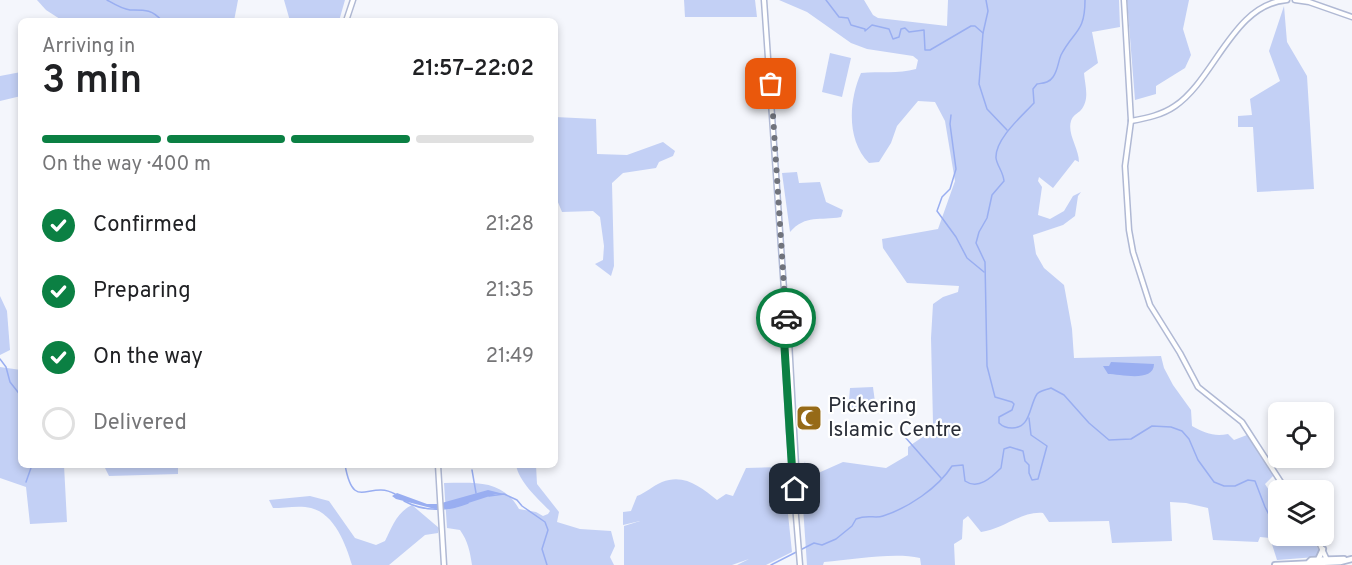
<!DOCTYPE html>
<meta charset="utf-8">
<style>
:root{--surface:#fff;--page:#f2f2f2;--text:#202124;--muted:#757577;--line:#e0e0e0;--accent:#0b8043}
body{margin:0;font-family:Overpass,sans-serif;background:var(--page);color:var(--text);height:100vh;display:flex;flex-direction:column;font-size:22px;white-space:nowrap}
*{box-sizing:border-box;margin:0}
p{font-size:20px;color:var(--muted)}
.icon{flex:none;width:33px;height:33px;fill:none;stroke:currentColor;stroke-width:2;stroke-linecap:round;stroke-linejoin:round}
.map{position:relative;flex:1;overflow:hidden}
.panel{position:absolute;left:18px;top:18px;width:540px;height:450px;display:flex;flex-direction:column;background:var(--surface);border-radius:9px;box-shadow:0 3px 9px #0003}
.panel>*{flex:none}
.fabs{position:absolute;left:1268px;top:402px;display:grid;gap:12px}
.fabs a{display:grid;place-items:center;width:66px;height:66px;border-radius:9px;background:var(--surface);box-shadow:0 3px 9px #0003;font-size:30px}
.pin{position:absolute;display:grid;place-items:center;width:51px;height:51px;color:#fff;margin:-26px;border-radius:12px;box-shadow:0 3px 9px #0006}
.courier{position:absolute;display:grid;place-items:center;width:60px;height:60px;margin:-30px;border:4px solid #0b8043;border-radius:50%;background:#fff;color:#222;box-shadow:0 2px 8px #0007}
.overview em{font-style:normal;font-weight:600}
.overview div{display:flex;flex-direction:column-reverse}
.overview{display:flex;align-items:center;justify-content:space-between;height:102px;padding:0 24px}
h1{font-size:39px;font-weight:600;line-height:45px}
.bar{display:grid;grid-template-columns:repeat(4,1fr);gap:9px 6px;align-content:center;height:72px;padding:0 24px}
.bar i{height:8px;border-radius:4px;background:var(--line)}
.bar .on{background:var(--accent)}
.bar p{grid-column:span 4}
ol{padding:0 24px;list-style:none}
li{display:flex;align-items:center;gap:18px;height:66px}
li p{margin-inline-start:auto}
li .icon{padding:6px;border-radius:50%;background:var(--accent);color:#fff;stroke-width:4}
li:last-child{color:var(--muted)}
li i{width:33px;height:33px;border:3px solid var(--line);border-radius:50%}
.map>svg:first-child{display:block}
.green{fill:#c3d0f5}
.water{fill:#99aef1}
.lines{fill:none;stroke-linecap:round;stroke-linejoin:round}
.stream{stroke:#99aef1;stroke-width:1.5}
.secondary-casing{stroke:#b0b9d4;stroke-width:7}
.primary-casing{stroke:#b0b9d4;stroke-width:8}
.secondary{stroke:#fff;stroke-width:4}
.primary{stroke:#fff;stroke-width:4.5}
.done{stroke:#70737c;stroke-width:6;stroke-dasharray:0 10.8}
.route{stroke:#0b8043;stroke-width:8}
.labels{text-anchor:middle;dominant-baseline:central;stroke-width:4.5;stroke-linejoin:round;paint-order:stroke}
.poi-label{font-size:21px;fill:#292d37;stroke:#fff;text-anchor:start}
</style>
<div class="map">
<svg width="1352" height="565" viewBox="0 0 1352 565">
<rect width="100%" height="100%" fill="#f4f6fc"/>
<!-- green -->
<g class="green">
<path d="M37,0H238L234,21H63L46,10Z"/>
<path d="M284,0H345L339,21H290Z"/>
<path d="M684,0H755L757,17H685Z"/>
<path d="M779,0H864L873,15L878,18L947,26L948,0H1119L1120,27L1092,32L1098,63L1084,73C1085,86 1090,99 1081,110C1077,114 1073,115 1071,121C1067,134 1079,148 1079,162L1075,160L1053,188L1039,177L1038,181L1042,187L1038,215L1050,219L1064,211L1073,196L1081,192L1078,196L1075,216L1063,225L1033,235L1036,254L1044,268L1064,285L1072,329L1074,358L1161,356L1164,368L1173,385L1191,410L1192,426C1205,433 1214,437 1228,434L1234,440L1247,435L1274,475L1265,484L1278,504V536H1311L1320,552L1316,557L1277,560L1270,538L1260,537L1258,542L1213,540L1208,508L1186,503L1170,502L1172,541L1112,543L1109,521L1049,522L1043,513C1021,511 1004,529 981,532L968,516L963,520L962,539L954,544L955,565H921L920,558C893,552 853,560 824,562L823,565H807L801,478L805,461L807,478L843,462L886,468L908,455V447L924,436L933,423L931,338L933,304L943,297L958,292L959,286L907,283L883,248L882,239L938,229L955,181L945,121L935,102L918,101L897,126L891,143L879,162L869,163C846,140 849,100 861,73C880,71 898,74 916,69L918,60L913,56L867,49L851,43L807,12Z"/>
<path d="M1127,0H1189L1183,29L1191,55L1185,68L1156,86V94L1135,100Z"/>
<path d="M1284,6L1287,42L1307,76L1314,189L1257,192L1253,127H1238V116L1252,115L1250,99L1280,81L1269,51Z"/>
<path d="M830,53L851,58L842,97L822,92Z"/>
<path d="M21,72V96L0,101V76Z"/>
<path d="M555,117L596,119L597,154L627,155L663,142L675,151L673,156L659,162L656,168L623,173L612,183L614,266L611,276L595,264L603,260L604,246L600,217L593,211L562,212L555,195Z"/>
<path d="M797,172L799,183L820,182L826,202L843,210L841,217C820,221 806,214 790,232L782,173Z"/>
<path d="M0,296L7,311L10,350L0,355Z"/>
<path d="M0,367L21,370V465H64L67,522L30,524L26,487L0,478Z"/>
<path d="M873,387L876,410L848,413L850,388Z"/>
<path d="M94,465H178V474L109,476L105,468Z"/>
<path d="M516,465H536L537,484L559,512L557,522L580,529L611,531L615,546L610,557L614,565H472C470,552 468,541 460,530L447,528L444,483C475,483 502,479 519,509L536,512L543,516L548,514L550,511C538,499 519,482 516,465Z"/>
<path d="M783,467L792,552L766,565H737L749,559L732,565H624V526L640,521L623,525V512L631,511L637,496C646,493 652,486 662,482C684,473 701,487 717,500L726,494L733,496L746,468Z"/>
<path d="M310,496L329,501L355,538L376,545L385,541C392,527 397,512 412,505L439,528L438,533L425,535L389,565H352C346,545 335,514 311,508C300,505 284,508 273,508L269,500Z"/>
</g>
<!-- water -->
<g class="water">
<path d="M1111,362L1154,364C1154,383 1120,374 1108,374L1103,366H1109Z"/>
<path d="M488,490L504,494H496L453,508L435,509L396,499L392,496L397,493L427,504H438Z"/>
</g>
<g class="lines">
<!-- stream -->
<g class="stream">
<path d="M107,0C114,4 122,9 130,10C144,10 152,9 162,21"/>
<path d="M826,0L839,17L848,18L851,25L865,29V31L872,25L889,29L893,39L899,37L901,29L905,28L909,32L924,30L925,50H930L971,26H975L983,33"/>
<path d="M986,0L988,11L983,33L979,84L987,109L1007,130"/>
<path d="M1085,0C1085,33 1074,30 1061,55C1058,62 1058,70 1053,77C1049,83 1043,83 1037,84L1033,89L1034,103C1022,116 995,139 996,158C997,166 1003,171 1004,181L992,195L987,218L979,232L976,243L985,262L987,366L995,397L1012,402L1014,404L1012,410L999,417V423C1003,427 1006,428 1012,428C1031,428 1029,406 1037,394C1041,390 1046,390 1051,388L1064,395L1089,423L1109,440L1131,439L1152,426L1171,427L1182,431L1189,439L1198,460L1214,482L1224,486H1235L1248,480L1255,481L1265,507L1276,528"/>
<path d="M951,115L950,124L956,169L950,189L942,197L937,211L956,237L967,258L984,272"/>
<path d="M0,359L6,367L10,382L21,396"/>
<path d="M905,437L941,478"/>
<path d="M345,465C354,514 369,479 395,494"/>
<path d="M472,467V465"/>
<path d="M472,470L476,493"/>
<path d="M26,482L32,465"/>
<path d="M489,496L504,494L517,500L522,506L545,522L548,530L542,549L547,565"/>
<path d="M404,501C424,512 447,511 468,503"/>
<path d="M771,565L814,543L822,545L836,539L852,526L856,519C868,514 875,519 883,516C908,508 938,488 952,466L963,465L965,481C978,490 991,478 1001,468L1004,449L1010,447L1023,451L1025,461L1029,465V473L1032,480L1038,479L1047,446L1031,435L1029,418"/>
</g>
<!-- secondary casing -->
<g class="secondary-casing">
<g id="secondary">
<path d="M764,0L786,319L788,323L797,484L795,489"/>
<path d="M1124,0L1131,121L1125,166L1129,230L1133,252L1150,305L1180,353L1198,387L1242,422L1286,490"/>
<path d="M1295,0L1309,2L1352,17"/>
<path d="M346,21L353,0"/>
<path d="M1131,121C1147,118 1162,115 1175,106C1215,79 1233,4 1287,0"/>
<path d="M786,319L783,323L789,431L800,565"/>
<path d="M438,465L444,565"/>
<path d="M1316,536L1328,562"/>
</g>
</g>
<!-- primary casing -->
<g class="primary-casing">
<g id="primary">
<path d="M1318,560L1323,549"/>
<path d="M1309,562L1311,560L1344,559"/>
<path d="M1275,565L1340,562L1352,559"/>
</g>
</g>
<!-- secondary -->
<use href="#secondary" class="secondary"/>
<!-- primary -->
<use href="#primary" class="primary"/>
</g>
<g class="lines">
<!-- done -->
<path class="done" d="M771,84L786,318"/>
<!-- route -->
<path class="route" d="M786,318L783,323L793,484L795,489"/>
</g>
<!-- icons -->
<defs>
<g id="mosque-square" transform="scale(1.35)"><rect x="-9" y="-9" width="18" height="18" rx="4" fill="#966a17" stroke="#fff"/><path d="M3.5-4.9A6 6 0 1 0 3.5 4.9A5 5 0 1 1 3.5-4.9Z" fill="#fff"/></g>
</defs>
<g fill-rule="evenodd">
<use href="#mosque-square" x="809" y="418"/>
</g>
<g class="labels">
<!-- poi labels -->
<g class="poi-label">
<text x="828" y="406">Pickering<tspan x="828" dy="24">Islamic Centre</tspan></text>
</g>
</g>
</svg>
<div class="fabs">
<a><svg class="icon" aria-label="locate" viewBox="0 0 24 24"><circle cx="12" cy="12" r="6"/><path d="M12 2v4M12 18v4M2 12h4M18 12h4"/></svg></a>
<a><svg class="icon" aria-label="layers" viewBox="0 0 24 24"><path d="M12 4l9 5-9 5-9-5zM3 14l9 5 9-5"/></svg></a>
</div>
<div class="pin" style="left:771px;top:84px;background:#ea580c"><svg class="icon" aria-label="bag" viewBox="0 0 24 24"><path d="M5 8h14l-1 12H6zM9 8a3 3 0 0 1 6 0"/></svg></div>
<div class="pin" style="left:795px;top:489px;background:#1f2937"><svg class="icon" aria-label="home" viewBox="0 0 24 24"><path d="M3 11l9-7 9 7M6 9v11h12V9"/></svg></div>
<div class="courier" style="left:786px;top:318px"><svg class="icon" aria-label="car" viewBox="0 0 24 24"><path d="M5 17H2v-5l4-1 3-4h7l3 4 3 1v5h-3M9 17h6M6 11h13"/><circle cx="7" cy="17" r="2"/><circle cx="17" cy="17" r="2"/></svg></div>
<section class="panel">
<div class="overview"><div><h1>3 min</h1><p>Arriving in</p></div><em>21:57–22:02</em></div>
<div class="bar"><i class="on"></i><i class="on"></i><i class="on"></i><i></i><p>On the way · 400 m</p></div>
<ol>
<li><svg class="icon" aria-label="check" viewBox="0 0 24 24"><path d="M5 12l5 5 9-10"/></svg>Confirmed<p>21:28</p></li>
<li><svg class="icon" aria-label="check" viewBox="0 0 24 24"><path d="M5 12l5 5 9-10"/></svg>Preparing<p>21:35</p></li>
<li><svg class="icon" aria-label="check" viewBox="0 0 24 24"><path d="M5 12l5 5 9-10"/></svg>On the way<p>21:49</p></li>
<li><i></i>Delivered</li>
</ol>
</section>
</div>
